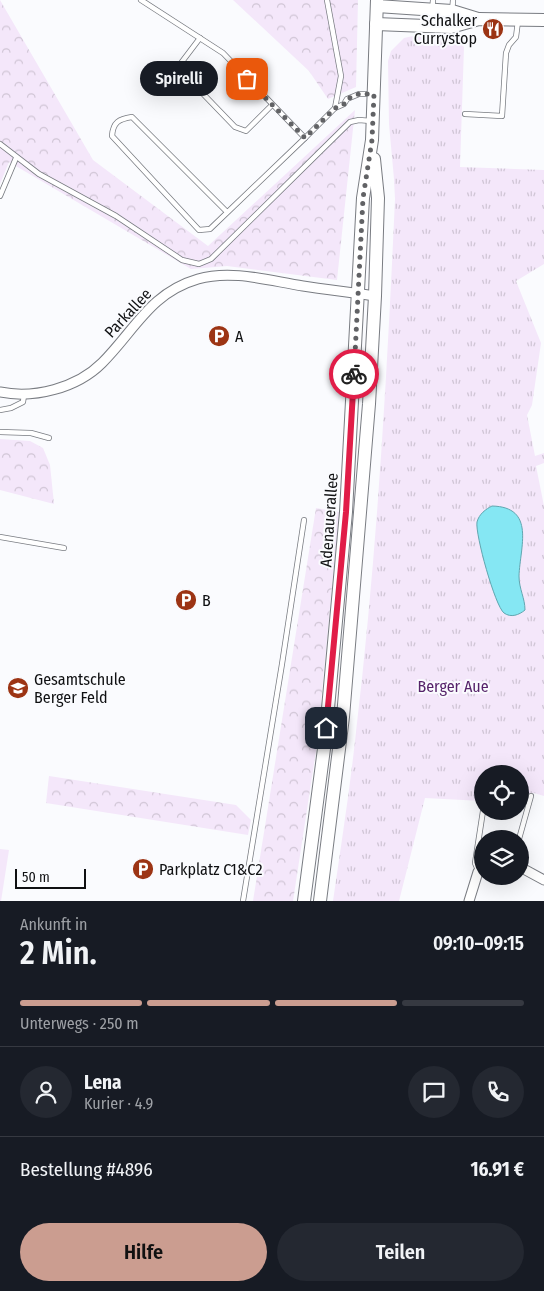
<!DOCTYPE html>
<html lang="de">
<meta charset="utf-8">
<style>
:root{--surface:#171b24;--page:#242831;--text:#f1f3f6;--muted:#9ea1a6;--line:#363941;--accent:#cb9d90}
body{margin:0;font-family:"Fira Sans Condensed",sans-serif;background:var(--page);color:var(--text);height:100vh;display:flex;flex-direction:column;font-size:19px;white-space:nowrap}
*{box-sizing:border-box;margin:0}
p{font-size:16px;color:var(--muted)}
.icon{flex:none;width:28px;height:28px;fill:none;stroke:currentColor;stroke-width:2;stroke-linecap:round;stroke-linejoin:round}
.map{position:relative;height:901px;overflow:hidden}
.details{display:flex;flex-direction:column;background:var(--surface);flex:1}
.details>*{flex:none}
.buttons{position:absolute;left:474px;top:765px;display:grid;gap:10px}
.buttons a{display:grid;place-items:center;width:55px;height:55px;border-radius:50%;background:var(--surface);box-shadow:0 5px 20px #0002;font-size:25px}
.scale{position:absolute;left:15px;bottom:12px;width:71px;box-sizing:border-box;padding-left:5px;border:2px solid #0f1012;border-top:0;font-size:14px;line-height:18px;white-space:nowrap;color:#0f1012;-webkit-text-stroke:4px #fafbfe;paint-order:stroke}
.pin{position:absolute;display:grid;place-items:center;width:42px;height:42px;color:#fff;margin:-21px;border-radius:10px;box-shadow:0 2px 8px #0006}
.courier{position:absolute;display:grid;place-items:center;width:50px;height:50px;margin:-25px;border:4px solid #e11d48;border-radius:50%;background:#fff;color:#222;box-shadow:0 1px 6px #0007}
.bubble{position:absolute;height:35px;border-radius:18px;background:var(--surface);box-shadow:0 5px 20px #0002;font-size:16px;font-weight:600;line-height:35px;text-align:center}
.headline em{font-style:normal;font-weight:600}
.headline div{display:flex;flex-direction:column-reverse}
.headline{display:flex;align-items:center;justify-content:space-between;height:85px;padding:0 20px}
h1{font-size:32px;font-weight:600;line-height:38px}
.bar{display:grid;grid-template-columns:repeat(4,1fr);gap:8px 5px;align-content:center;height:60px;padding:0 20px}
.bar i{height:6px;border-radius:4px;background:var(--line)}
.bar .active{background:var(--accent)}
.bar p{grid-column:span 4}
.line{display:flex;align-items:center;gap:12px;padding:0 20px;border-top:1px solid var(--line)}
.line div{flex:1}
.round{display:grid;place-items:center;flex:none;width:52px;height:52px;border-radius:26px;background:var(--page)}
.button{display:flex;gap:10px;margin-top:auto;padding:10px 20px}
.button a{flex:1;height:58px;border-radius:30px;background:var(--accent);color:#111;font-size:20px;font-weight:600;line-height:58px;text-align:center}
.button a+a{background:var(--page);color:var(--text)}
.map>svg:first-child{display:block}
.grass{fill:#f4e7fa}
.forest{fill:url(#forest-crowns)}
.park{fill:url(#park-tufts)}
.water{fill:#85e7f3;stroke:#62a6b0}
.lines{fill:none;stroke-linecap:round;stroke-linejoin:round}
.lane-casing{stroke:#797c82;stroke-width:6}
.street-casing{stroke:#797c82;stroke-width:11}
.secondary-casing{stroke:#797c82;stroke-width:14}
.lane{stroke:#fff;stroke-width:4.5}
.street{stroke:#fff;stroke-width:9}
.secondary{stroke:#fff;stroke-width:12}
.done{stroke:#616265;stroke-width:5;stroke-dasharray:0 9}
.route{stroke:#e11d48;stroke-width:6}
.labels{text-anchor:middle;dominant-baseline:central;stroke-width:4;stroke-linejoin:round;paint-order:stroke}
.poi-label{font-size:16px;fill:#0f1012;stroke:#fafbfe;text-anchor:start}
.street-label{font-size:16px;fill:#0f1012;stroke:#fafbfe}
.park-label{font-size:16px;fill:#56236a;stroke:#fafbfe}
</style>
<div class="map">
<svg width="544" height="901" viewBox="0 0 544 901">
<defs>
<pattern id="forest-crowns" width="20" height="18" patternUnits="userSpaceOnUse" patternTransform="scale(1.25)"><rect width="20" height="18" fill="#f4e7fa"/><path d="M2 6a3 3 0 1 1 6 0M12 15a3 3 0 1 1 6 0" fill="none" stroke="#d0c5d5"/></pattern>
<pattern id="park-tufts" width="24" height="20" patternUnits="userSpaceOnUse" patternTransform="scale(1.25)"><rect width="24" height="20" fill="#f4e7fa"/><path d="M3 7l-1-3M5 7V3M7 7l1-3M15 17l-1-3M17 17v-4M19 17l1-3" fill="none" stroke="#d0c5d5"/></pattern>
</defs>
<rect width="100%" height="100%" fill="#fafbfe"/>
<!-- grass -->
<path class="grass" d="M0,849L9,850L1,901H0Z"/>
<!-- forest -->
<g class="forest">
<path d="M0,0L93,160L208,246L355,110L337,280L227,266L191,269L9,162L0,184Z"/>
<path d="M233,0H358L356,87L328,99L309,71Z"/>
<path d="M0,439L30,441L43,448L50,465L54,504L0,490Z"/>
<path d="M316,508L339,512L317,744L293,901H253Z"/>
<path d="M49,776L236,805L251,820L248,835L46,803Z"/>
</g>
<!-- park -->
<path class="park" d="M448,33L464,47L460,167L544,170V264L516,281L541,343L532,405L527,415L535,456L544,453V463L536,466L544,506V796L534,793L520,795V774H482V801L425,798L399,901H333C341,845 350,789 356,732C377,555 387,377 395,199L394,179L389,124L388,61L391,51L404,38L413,36Z"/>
<!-- water -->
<path class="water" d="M492,506C536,507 520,547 519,576C519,589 525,598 525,610C519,615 511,618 504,613C495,606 475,534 477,522C479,514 486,509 492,506Z"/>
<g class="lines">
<!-- lane casing -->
<g class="lane-casing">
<g id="lane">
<path d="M141,0L223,53L305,138L335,108L344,104L347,99L359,94H371"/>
<path d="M327,0L341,76L335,108"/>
<path d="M431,26L433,0"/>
<path d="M451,26L453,0"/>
<path d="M200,38L181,63L182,72L235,127L246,131L272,105"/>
<path d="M465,114L502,116L506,53L509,45L516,37L518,21"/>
<path d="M0,144L39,174L116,216L182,260L199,264L211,259L350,122L359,120L371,121"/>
<path d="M0,196L16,158"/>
<path d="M227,212L132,117C119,119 113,122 112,136L199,230L210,229L305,138"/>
<path d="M0,410L11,408L23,402L24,395"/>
<path d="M0,432L31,433L49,438"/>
<path d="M0,537L64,548"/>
<path d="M519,839L531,796"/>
<path d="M478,870L475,863L483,811"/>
<path d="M243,901L282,664L304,520"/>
</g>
</g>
<!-- street casing -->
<g class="street-casing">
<g id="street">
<path d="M0,392C34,399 77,388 102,363C135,330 150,293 198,279C232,269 270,281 303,286C327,290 351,292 375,296"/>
<path d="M520,867L544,880"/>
<path d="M469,901L478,872L482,867"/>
</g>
</g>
<!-- secondary casing -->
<g class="secondary-casing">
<g id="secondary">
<path d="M377,6L452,11L478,19"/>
<path d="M376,24L451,27L479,19L544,20"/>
<path d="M304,901L325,741L346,512L363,198L372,140L377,0"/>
<path d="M320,901L343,717L369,404L375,296L378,198L374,159"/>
</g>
</g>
<!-- lane -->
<use href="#lane" class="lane"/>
<!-- street -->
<use href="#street" class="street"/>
<!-- secondary -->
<use href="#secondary" class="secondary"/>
</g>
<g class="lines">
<!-- done -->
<path class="done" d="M247,79L305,138L335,108L344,104L347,99L359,94H374L372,140L363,198L354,374"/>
<!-- route -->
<path class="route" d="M326,728L346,512L354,374"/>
</g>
<!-- icons -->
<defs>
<g id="restaurant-disc" transform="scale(1.125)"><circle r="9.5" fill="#9c3414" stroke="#fafbfe"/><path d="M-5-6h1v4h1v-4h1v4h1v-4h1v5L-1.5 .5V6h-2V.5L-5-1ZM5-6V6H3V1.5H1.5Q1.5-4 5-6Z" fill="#fff"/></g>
<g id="parking-disc" transform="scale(1.125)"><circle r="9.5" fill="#9c3414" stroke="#fafbfe"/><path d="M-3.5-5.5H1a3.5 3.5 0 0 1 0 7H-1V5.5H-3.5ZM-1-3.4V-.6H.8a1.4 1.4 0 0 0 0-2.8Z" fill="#fff"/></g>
<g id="school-disc" transform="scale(1.125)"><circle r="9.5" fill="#9c3414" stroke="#fafbfe"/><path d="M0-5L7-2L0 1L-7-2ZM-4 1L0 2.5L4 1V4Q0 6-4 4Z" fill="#fff"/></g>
</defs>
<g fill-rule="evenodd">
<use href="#restaurant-disc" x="493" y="29"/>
<use href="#parking-disc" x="219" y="336"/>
<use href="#parking-disc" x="186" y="600"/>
<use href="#school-disc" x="18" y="688"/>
<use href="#parking-disc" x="143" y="869"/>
</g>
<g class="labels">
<!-- poi labels -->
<g class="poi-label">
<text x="477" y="20" text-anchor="end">Schalker<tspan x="477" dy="18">Currystop</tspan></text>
<text x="235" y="336">A</text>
<text x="202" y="600">B</text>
<text x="34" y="679">Gesamtschule<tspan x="34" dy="18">Berger Feld</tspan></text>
<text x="159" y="869">Parkplatz C1&amp;C2</text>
</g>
<!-- street labels -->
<g class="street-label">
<text transform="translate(128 313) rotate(-47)">Parkallee</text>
<text transform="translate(329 520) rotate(-86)">Adenauerallee</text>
</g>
<!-- park labels -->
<g class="park-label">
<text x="453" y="686">Berger Aue</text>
</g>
</g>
</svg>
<div class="buttons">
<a><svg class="icon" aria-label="locate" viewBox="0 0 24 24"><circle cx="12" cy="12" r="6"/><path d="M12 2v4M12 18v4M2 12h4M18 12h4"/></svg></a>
<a><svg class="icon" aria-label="layers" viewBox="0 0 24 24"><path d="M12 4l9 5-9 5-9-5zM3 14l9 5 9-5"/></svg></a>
</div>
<div class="scale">50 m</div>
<div class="pin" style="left:247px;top:79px;background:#ea580c"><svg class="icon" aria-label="bag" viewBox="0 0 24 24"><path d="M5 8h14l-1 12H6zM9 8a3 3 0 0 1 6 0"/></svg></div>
<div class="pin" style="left:326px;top:728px;background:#1f2937"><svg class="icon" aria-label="home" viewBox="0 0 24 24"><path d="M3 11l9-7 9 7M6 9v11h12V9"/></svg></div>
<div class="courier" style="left:354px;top:374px"><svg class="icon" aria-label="bike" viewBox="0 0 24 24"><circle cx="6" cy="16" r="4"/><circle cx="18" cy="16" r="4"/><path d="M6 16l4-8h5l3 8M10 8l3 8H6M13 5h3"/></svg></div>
<div class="bubble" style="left:140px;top:61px;width:78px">Spirelli</div>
</div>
<section class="details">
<div class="headline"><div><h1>2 Min.</h1><p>Ankunft in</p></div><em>09:10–09:15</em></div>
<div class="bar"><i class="active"></i><i class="active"></i><i class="active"></i><i></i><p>Unterwegs · 250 m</p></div>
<div class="line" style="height:90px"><a class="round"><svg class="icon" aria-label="person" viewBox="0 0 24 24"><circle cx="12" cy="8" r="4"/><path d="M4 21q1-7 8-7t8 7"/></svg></a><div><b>Lena</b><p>Kurier · 4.9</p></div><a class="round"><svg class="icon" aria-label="chat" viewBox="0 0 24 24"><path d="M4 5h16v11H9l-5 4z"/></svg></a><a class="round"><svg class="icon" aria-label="phone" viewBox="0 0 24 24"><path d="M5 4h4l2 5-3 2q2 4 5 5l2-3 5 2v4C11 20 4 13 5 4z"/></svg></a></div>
<div class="line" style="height:65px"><div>Bestellung #4896</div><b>16.91 €</b></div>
<div class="button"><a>Hilfe</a><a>Teilen</a></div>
</section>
